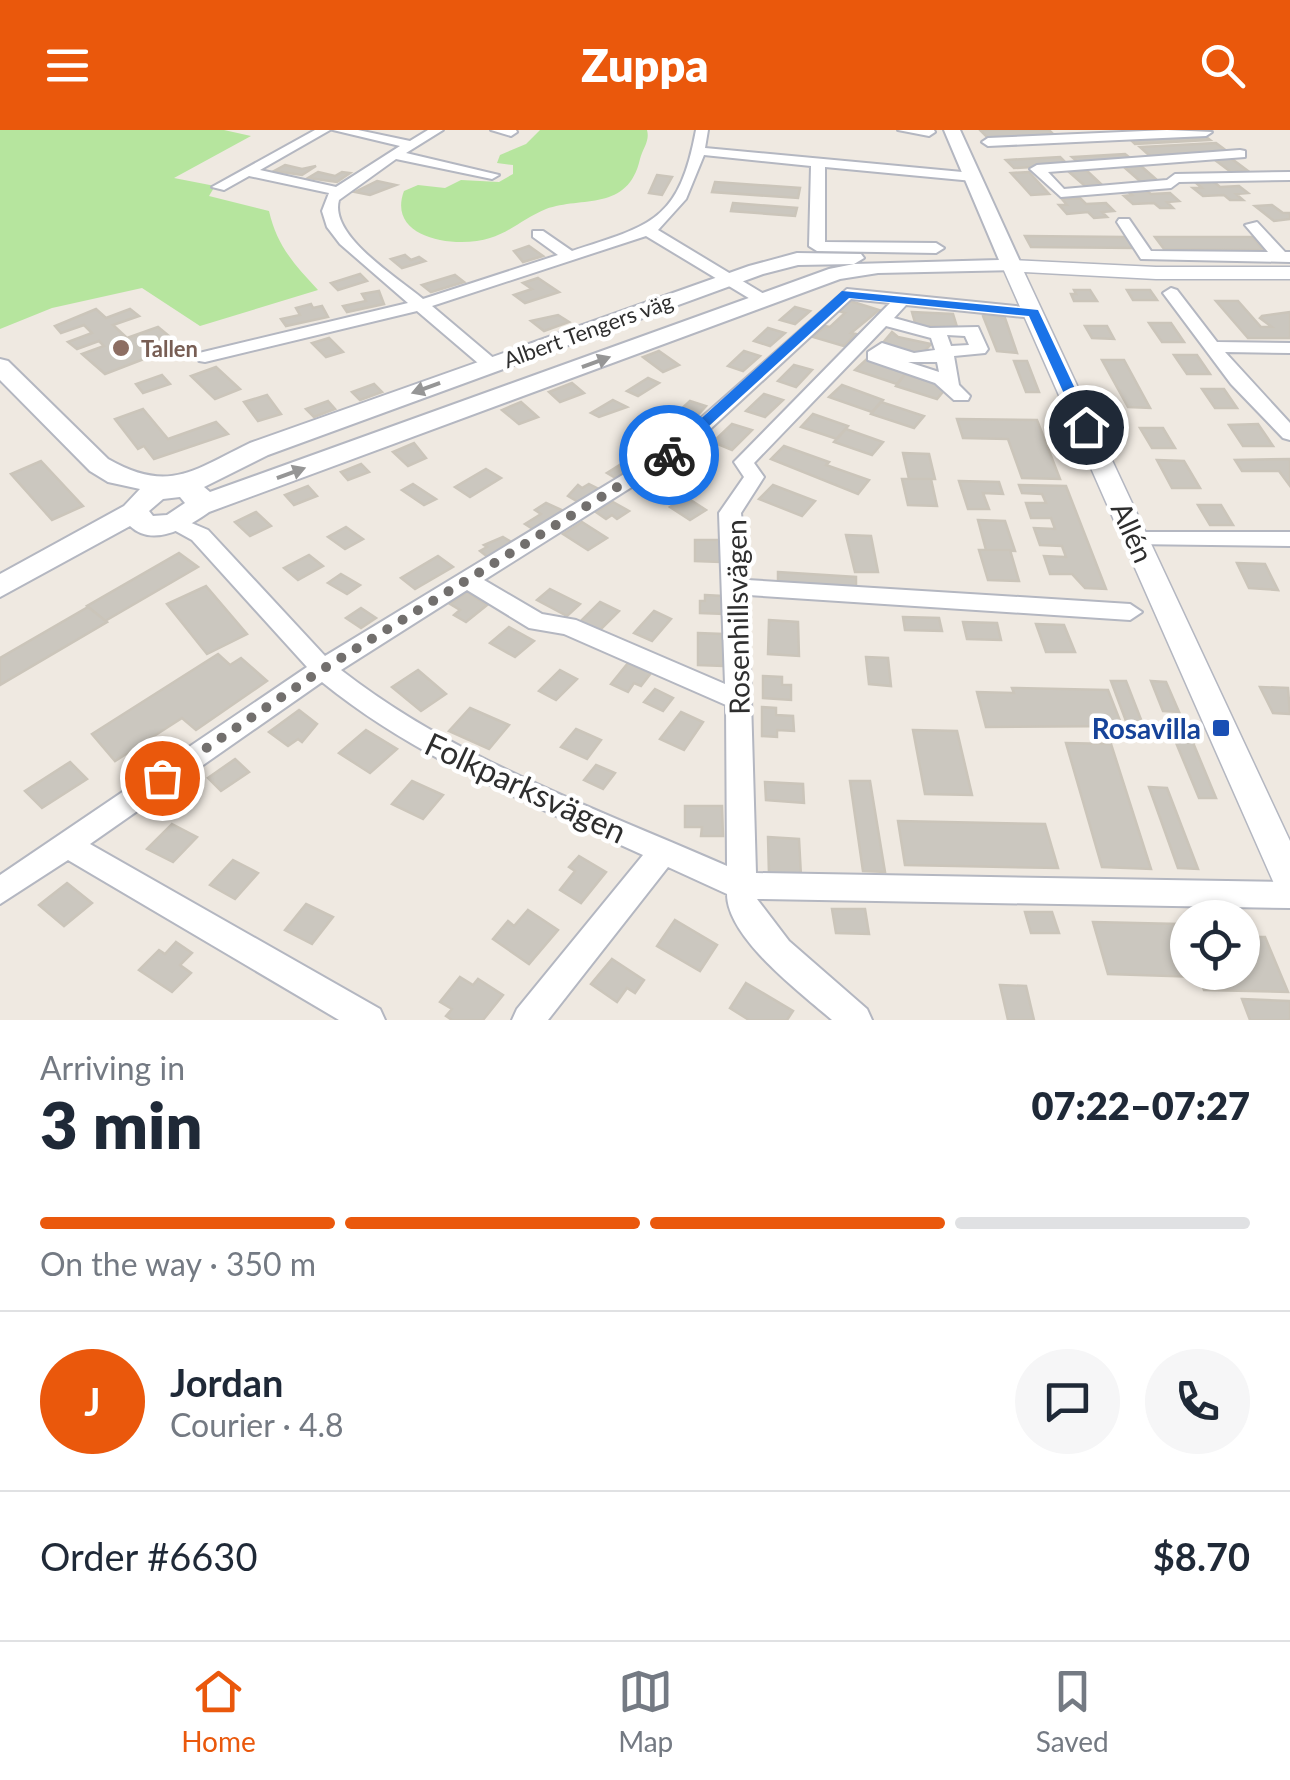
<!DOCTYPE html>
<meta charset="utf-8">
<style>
:root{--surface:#fff;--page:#f6f6f7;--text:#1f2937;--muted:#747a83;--line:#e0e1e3;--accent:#ea580c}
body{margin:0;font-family:Lato,sans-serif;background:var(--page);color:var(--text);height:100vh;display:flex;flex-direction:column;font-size:38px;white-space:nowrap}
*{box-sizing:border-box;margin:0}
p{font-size:32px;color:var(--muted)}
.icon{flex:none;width:55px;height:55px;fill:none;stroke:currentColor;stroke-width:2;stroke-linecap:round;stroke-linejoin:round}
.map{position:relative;height:890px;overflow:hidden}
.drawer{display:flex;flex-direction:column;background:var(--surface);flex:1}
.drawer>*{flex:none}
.controls{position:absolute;left:1170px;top:770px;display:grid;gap:20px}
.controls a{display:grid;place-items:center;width:90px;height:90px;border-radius:50%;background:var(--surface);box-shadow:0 2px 8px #0004;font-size:50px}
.pin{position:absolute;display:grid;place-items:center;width:85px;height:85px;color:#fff;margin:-42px;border:5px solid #fff;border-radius:50%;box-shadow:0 2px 10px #0007}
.courier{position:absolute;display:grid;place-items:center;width:100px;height:100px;margin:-50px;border:8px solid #1a73e8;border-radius:50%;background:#fff;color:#222;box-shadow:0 2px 12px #0007}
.head em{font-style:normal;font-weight:800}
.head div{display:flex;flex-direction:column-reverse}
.head{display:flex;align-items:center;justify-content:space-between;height:170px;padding:0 40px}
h1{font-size:65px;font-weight:800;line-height:75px}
.bar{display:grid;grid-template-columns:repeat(4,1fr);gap:15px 10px;align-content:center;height:120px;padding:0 40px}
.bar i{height:12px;border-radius:8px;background:var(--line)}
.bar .current{background:var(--accent)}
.bar p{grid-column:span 4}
.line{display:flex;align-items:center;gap:25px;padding:0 40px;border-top:2px solid var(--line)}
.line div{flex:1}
.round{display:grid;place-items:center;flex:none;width:105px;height:105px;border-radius:52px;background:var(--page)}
header{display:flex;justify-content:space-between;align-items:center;height:130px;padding:0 40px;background:var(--accent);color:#fff;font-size:45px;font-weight:800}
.tabs{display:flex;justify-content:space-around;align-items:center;height:140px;border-top:2px solid var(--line);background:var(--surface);font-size:28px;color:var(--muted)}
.tabs a{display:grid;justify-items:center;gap:5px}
.tabs .current{color:var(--accent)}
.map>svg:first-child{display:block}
.green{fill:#b6e59e}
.building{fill:#cbc7bf;stroke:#cbc5ba;stroke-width:2.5}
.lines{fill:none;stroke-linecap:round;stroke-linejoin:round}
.minor-casing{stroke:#b4b7c1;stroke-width:4}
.tertiary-casing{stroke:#b4b7c1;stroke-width:3}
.secondary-casing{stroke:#b4b7c1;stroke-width:4}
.minor{fill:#fff;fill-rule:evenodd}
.tertiary{fill:#fff;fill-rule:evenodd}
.secondary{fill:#fff;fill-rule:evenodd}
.oneway{fill:#969696}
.route{fill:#1a73e8}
.done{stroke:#726f6d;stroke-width:10;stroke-dasharray:0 18}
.education-dot{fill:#8d6e63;stroke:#fff;stroke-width:4}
.transit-dot{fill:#1a4fb4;stroke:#fff;stroke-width:4}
.labels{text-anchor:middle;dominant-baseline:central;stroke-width:9;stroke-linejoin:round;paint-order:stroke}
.far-street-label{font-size:22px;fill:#2e2e2e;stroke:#fff}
.far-education-label{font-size:22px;font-weight:bold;fill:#785e54;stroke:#fff;text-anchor:start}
.street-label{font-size:28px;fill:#2e2e2e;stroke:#fff}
.transit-label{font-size:28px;font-weight:bold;fill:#164399;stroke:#fff;text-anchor:end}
.near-street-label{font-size:32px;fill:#2e2e2e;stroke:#fff}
</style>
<header><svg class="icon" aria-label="menu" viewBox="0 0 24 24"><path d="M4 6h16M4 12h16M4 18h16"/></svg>Zuppa<svg class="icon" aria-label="search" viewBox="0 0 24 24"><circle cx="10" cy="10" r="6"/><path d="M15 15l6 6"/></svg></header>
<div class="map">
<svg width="1290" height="890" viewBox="0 0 1290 890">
<rect width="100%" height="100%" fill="#efe9e1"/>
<!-- green -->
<g class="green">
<path d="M0,0H224L251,6L174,48L215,56L209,66L269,81C277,116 294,134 318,160L200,196L142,158L52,178L0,199Z"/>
<path d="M540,0H647C650,11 643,18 640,29C628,82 582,66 546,79C526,87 510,102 490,108C457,119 386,109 404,61L418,55L445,58L461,50L499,52L513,44V35L497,33L500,25L526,14Z"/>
</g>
<!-- building -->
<g class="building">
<path d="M980,0H1049L1054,5L988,8Z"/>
<path d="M1205,6L1210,10L1135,14L1131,10Z"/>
<path d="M1216,13L1228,22L1150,26L1140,17Z"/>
<path d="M1125,24L1134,31L1081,35L1072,27Z"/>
<path d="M1228,26L1248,41L1231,42L1211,27Z"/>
<path d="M1060,27L1068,35L1014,38L1006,30Z"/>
<path d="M285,35L302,39L316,36L302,45L274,41Z"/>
<path d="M1141,36L1158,51L1141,52L1124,37Z"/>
<path d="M1086,40L1102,55L1085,56L1068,41Z"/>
<path d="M318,42L335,46L342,42L350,43L337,52L308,48Z"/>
<path d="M1029,42L1049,64L1031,65L1011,43Z"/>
<path d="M657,45L672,47L662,65L649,63Z"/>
<path d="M377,51L396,55L370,65L355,62Z"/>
<path d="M1213,51L1220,57L1239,56L1248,63L1236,64L1243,70H1230L1224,65L1203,66L1193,58H1202L1195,52Z"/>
<path d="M715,52L800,58L798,68L712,62Z"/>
<path d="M1144,59L1151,64L1170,63L1179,71L1167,72L1173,78H1160L1154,73L1133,74L1124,66L1132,65L1126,60Z"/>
<path d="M1080,68L1086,74L1106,73L1114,81L1102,82L1107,87L1094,88L1088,82L1067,84L1059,75H1067L1062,69Z"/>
<path d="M733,73L797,78L795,86L731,81Z"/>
<path d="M1272,75L1283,83H1290V89L1274,91L1255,76Z"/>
<path d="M1025,106L1126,107L1134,118L1031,117Z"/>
<path d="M1155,107H1253L1263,120L1164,119Z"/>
<path d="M529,116L543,126L523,132L514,121Z"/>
<path d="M405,125L411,130L419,127L425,131L402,138L391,129Z"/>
<path d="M360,144L367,151L338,160L331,153Z"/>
<path d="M455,145L464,152L431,162L422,155Z"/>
<path d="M538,148L559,162L525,173L514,165L532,159L523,153Z"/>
<path d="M1074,160H1090L1097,171H1074L1071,164H1076Z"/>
<path d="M1127,160H1150L1157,170H1133Z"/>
<path d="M379,161L384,174L347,182L343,176L366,171L362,164Z"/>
<path d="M850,171L879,180L851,203L856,204L844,216L813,207L825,196L830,197L845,183L839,181Z"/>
<path d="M1216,171H1238L1261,197H1272L1260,188L1262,186L1290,182V208H1248Z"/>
<path d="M311,174L313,178L322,176L328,187L286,196L281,189L300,185L296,178Z"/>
<path d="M795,177L810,181L795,194L780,190Z"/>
<path d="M96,179L106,188L130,179L139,186L113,195L127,208L158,197L180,215L105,244L82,224L104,216L99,211L77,219L68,212L92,203L84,195L61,203L55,196Z"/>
<path d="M912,182L953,184L957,197L916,196Z"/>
<path d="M986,184L1005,188L1017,223L997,221L983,186Z"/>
<path d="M558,185L569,192L544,201L531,191Z"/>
<path d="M1149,193H1171L1184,212H1162Z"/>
<path d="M1085,196H1107L1114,209L1092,208Z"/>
<path d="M768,198L785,203L770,216L754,211Z"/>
<path d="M892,202L898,207L931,214L920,226L881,215Z"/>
<path d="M329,208L343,222L326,227L312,213Z"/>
<path d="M659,221L679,235L663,242L643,227Z"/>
<path d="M744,221L760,226L743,241L728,236Z"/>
<path d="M1174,225H1197L1210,244H1187Z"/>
<path d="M867,229L907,242L897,254L855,240Z"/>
<path d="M1102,230H1124L1150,278L1128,277Z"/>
<path d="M1014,231H1027L1039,262H1026Z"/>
<path d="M794,235L812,240L796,257L778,251Z"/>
<path d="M216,237L240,259L215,269L191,246Z"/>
<path d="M905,244L947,257L937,269L896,256Z"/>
<path d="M162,245L170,254L143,263L136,254Z"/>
<path d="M648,248L659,253L638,266L627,261Z"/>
<path d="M572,253L584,263L560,272L549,262Z"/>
<path d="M374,254L382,262L360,270L352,262Z"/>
<path d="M842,255L883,270L872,282L829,267Z"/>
<path d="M1202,259H1224L1237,278H1215Z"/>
<path d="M764,264L783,270L765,287L746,281Z"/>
<path d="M267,265L281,284L258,291L244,272Z"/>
<path d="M613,270L627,277L599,287L591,283Z"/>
<path d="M328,271L335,279L314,287L306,279Z"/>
<path d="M690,271L706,276L695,288L678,282Z"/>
<path d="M521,272L538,287L519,294L502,280Z"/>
<path d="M881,272L924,286L914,298L871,284Z"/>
<path d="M143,279L168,309L216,292L228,304L154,329L144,316L138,319L115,289Z"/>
<path d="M813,284L848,296L837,309L801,297Z"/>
<path d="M957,289L1037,290L1060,349L1022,348L1008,309L963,308Z"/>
<path d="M732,294L752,300L732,320L713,312Z"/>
<path d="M1258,294L1273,316H1243L1229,295Z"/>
<path d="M1140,298H1163L1175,318H1152Z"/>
<path d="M846,299L883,312L872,325L834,312Z"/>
<path d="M414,313L426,328L408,336L393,322Z"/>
<path d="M784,316L829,332L826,335L869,350L858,364L771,329Z"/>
<path d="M903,323L929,324L935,349H909Z"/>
<path d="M1290,329V356L1279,341H1242L1235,330Z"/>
<path d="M1157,330L1184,331L1200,358H1172Z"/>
<path d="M41,331L83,376L52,390L11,344Z"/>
<path d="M626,331L638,338L619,350L607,343Z"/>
<path d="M361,334L369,342L348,350L341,342Z"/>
<path d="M486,339L501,348L470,367L455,357Z"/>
<path d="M653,347L666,354L648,366L635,358Z"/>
<path d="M902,349H931L937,376L908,375Z"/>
<path d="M959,351L999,352L1003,364L983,363L989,379H968Z"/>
<path d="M413,354L436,369L424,375L402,360Z"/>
<path d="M589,354L601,360L580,373L568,366L578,355L582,358Z"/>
<path d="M773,355L815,371L802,386L759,369Z"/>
<path d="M1019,355L1066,356L1106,459L1085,458L1072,444H1050L1044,426L1066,427L1062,416L1040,415L1034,398L1055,399L1051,388H1031L1026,373H1046L1042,364L1022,363Z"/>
<path d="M308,356L317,366L294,375L285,365Z"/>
<path d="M686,367L706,380L690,390L670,377Z"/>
<path d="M613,372L629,381L617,389L612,385L606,389L596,382Z"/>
<path d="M546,373L566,382L536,401L525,394L541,384L535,380Z"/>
<path d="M1198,375H1221L1233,395H1210Z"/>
<path d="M256,382L271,396L250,406L235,392Z"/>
<path d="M978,390L1005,391L1015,421L986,420Z"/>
<path d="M582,392L607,408L588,420L563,404Z"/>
<path d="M346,397L363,409L345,419L328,407Z"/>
<path d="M846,405L871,406L878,442H855Z"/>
<path d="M503,407L513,413L489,428L480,421L487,417L484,415Z"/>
<path d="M695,410H719L720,432L695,431Z"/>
<path d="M979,420H1010L1019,451L988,450Z"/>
<path d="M179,423L198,437L105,491L87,476Z"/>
<path d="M309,425L323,436L298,450L284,438Z"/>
<path d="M438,426L453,437L415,459L401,448Z"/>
<path d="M1237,433L1265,434L1278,460L1249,458Z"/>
<path d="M778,442L856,447V458L778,453Z"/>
<path d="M341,444L360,455L347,464L328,453Z"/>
<path d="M206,456L247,504L207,524L167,474Z"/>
<path d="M550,459L580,474L567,486L537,470Z"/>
<path d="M467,462L487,475L466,492L454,485L460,480L450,474Z"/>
<path d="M705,465L723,466L724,484L700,483V471H705Z"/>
<path d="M600,472L619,481L599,501L580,492Z"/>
<path d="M88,477L107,492L0,555V528Z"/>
<path d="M361,478L376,488L361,498L346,488Z"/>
<path d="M654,481L671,489L652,511L634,503Z"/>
<path d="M903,487L939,488L942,501L905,500Z"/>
<path d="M769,490L798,492L799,526L768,524Z"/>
<path d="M963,492L997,493L1001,510L967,509Z"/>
<path d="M1036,494L1064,495L1075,522H1046Z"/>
<path d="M509,497L534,511L515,527L490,513Z"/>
<path d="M698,503L723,504V536L698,535Z"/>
<path d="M218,524L230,535L241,528L267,551L196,600L182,588L115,631L92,604Z"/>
<path d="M866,527L888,528L891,556L869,554Z"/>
<path d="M628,533L651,543L641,556L634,553L628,562L611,554Z"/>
<path d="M418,540L446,564L421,581L392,557Z"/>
<path d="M560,540L577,549L556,570L539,561Z"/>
<path d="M763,546L782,547V555H791V570L763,568Z"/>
<path d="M1111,551H1126L1145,600L1129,599Z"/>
<path d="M1151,551L1166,552L1179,582L1163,581Z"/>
<path d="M1260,557L1288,558L1290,584L1273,583Z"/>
<path d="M1012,558L1108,560L1122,596L986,597L977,562L1014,563Z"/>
<path d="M655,559L673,568L663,581L644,572Z"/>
<path d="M762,577L776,578V585L793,586L794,601L777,600V607L762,606Z"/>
<path d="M470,578L509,595L489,619L449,601Z"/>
<path d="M299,580L317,594L302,612L298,609L288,616L269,602Z"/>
<path d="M681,582L703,592L684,620L660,609Z"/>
<path d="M576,599L601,610L587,629L561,617Z"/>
<path d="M366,600L397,619L370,643L339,623Z"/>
<path d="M913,600L957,601L972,665L925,664Z"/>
<path d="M1172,603H1189L1216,668H1199Z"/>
<path d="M1066,613L1111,614L1151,739L1102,737Z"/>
<path d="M235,629L249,642L221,661L208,648Z"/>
<path d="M70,632L87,649L42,678L25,661Z"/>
<path d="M596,635L615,643L603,659L584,650Z"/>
<path d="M412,651L443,665L423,689L392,674Z"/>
<path d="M850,651H870L885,742L863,741Z"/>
<path d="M765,652L803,654L804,673L766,670Z"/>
<path d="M1149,657L1167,658L1198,739L1178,738Z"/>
<path d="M685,676H722L723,706H701L702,697H685Z"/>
<path d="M898,691L1045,694L1058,738L905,735Z"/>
<path d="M172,694L197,707L173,732L147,719Z"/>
<path d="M768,707L799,709L801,746L769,744Z"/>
<path d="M579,726L606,742L581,773L560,760L575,741L569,737Z"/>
<path d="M233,730L258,743L235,769L210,755Z"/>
<path d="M67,753L92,773L64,796L39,775Z"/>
<path d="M306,774L333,787L312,814L285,800Z"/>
<path d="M832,779H865L869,804L836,803Z"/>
<path d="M528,780L558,800L529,834L493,809L508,791L514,796Z"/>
<path d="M1025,782H1052L1059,803H1031Z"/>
<path d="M675,790L717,815L700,841L657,816Z"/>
<path d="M1093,792L1180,794L1188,814V842H1198L1199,847L1108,844Z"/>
<path d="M1242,807H1265L1288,862L1204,860L1198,842H1242Z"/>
<path d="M176,812L192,823L180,835L191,843L172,862L139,840L159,820L165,824Z"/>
<path d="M612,829L644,850L635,863L627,858L617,872L591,854Z"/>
<path d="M460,847L473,855L478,849L503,865L483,890H452L446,886L452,879L440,872Z"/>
<path d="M746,853L793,881L787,890H749L730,878Z"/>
<path d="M1000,855L1026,856L1034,890H1008Z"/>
<path d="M1242,869L1290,871V890H1250Z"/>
</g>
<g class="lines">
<!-- minor casing -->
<g class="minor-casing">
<g id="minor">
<path d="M315,0H330L260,40L336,57L400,16L333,0H358L410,11L428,0H443L406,23L499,45L492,49L396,29L339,70C329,106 397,147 423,169L558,125L533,107V101H543L572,121C652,95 679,91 696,0H708L705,18L973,43L980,47L973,51L825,37V112L936,113L944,118L936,123L817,121L809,116L811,36L704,25L686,69L658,100L769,167V173H757L646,106L432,176L497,231V239H485L417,181L205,232L199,231V223L408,173L340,114L327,97L322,81L329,63L249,46L224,60L212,57Z"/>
<path d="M491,0H516L517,2L511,6Z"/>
<path d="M898,0H934L935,2L929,6Z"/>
<path d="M1167,0L1212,2L1206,6L988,16L982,12L988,8Z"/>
<path d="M1240,20L1245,21V27L1048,42L1064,59L1167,50L1175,44L1290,42V50L1179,52L1171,58L1061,67L1030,39L1037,35Z"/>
<path d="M1119,89H1129L1151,121L1268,122L1245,95L1257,92L1285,122H1290V132L1141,129L1117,92Z"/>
<path d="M1171,158L1177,160L1217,212L1290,213V223L1225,222L1290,293V310L1283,308L1231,254L1163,163Z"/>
<path d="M847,159L1034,178L1042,183L1034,188L906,175L894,188L930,198L978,197L988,219L985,223L954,226L959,255L970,266L968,270H954L935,253L868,230V222L882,213L914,223L935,220L931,208L886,196L754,333L764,347L741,383L747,450L1130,474L1142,482L1130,490L748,465L756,743L1290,752V778L757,769L789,811L867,879L872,890H832C801,863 727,808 727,764L668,737L548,890H512L517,879L643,725C532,674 418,630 322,552L90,714L380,879L385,890H339L68,730L0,774V745L307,537L192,410L163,394L166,389H182L208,400L325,526L667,318ZM851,169L890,173L734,332L744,347L719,383L725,554L576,490L542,484L484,450L681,326ZM947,205L965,206L969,215L951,216ZM908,232H937L939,242ZM467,460L529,498L564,504L726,575L727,736C595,678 455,629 341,540Z"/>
<path d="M1137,402H1290V416L1129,414L1126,409Z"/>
</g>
</g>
<!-- tertiary casing -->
<g class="tertiary-casing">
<path id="tertiary" d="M1012,130L1156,137H1290V149H1156L1024,142L1290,711V765L1277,760L1272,749L1002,136Z"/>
</g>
<!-- secondary casing -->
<g class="secondary-casing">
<path id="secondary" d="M944,0H960L1022,136L1019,140L878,143L840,149L209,382C188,397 153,418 130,396L0,467V444L124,376L140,359L108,352L90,341L0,250V229L8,231L108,329C169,364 194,340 250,313L749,136L797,123L861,124L864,128L854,134L999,130ZM854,134L829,139L210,362L204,357L268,325L763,144L798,135ZM180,367L185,373L167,385L153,386L149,381L163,369Z"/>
</g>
<!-- minor -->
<use href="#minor" class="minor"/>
<!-- tertiary -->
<use href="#tertiary" class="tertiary"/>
<!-- secondary -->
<use href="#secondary" class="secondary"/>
</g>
<!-- one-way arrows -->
<defs><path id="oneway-solid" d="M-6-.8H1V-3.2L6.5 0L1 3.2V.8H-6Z" transform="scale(2.5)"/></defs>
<g class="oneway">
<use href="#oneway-solid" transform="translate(596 232) rotate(-20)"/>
<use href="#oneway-solid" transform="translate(426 258) rotate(160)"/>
<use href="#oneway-solid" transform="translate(291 343) rotate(-20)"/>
</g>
<!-- route -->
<path class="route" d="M842,161L1038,180L1093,297L1086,301L1079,297L1029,186L849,168L674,328H664V322Z"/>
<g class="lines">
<!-- done -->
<path class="done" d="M162,648L323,539L669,325"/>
</g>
<!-- markers -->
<circle class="education-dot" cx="121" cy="218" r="10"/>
<rect class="transit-dot" x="1211" y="588" width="20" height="20" rx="5"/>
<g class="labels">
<!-- far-street labels -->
<g class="far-street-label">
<text transform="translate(588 200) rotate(-20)">Albert Tengers väg</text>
</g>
<!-- far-education labels -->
<g class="far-education-label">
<text x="141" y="218">Tallen</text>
</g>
<!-- street labels -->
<g class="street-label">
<text transform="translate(1133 402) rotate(66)">Allén</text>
<text transform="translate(737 487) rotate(-91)">Rosenhillsvägen</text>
</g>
<!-- transit labels -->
<g class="transit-label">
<text x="1201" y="598">Rosavilla</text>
</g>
<!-- near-street labels -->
<g class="near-street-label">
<text transform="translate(526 657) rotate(25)">Folkparksvägen</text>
</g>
</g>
</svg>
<div class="controls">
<a><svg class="icon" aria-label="locate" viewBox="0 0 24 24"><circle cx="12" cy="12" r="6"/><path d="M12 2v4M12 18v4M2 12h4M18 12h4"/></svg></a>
</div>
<div class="pin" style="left:162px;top:648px;background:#ea580c"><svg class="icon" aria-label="bag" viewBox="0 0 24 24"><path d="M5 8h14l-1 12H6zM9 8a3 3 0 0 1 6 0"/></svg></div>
<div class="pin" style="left:1086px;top:297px;background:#1f2937"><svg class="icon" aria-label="home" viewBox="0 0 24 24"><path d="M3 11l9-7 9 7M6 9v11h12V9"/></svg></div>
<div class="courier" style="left:669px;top:325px"><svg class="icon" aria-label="bike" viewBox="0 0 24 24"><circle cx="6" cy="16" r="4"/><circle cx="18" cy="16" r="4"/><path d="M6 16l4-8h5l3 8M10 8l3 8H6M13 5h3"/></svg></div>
</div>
<section class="drawer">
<div class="head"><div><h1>3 min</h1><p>Arriving in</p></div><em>07:22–07:27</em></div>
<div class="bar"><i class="current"></i><i class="current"></i><i class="current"></i><i></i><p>On the way · 350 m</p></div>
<div class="line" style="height:180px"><b class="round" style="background:var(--accent);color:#fff">J</b><div><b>Jordan</b><p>Courier · 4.8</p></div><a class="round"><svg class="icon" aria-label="chat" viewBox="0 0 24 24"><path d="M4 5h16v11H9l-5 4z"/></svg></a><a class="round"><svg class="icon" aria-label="phone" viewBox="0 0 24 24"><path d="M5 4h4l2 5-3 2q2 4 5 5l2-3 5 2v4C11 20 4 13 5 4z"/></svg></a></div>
<div class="line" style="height:130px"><div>Order #6630</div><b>$8.70</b></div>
</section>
<nav class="tabs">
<a class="current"><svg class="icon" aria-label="home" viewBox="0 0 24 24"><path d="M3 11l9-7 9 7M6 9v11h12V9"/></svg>Home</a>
<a><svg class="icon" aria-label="map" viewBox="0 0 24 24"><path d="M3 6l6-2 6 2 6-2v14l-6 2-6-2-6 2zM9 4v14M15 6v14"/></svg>Map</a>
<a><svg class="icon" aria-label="saved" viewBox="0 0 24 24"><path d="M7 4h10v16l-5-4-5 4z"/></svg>Saved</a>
</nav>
